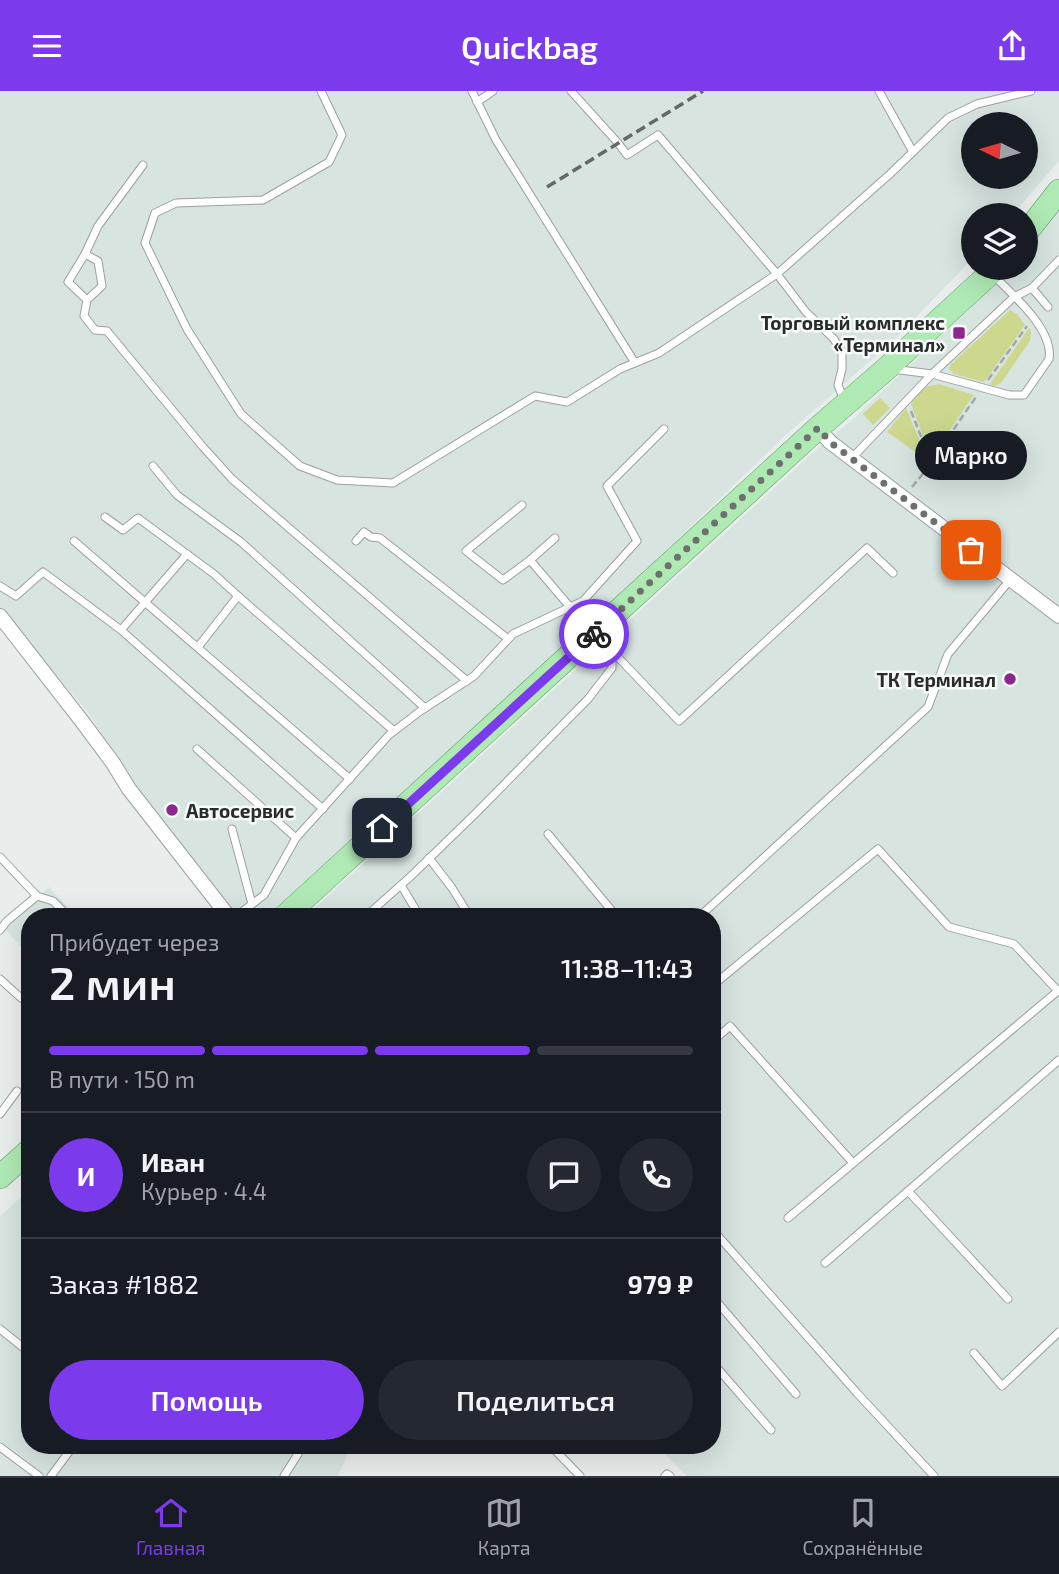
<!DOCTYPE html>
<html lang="ru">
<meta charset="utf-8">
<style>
:root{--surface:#171b24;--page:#242831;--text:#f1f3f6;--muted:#9ea1a6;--line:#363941;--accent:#7c3aed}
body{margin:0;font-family:"Exo 2",sans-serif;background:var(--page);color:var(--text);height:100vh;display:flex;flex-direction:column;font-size:26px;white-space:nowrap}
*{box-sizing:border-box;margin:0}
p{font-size:23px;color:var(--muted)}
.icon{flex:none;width:38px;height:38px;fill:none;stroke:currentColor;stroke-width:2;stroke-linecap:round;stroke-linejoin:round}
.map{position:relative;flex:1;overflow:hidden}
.side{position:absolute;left:21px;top:817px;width:700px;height:546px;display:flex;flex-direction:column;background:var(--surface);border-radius:28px;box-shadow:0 7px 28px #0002}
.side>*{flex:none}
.needle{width:46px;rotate:275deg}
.buttons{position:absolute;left:961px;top:21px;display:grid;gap:14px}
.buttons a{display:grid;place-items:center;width:77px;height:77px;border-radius:50%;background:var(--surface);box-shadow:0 7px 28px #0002;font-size:35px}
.pin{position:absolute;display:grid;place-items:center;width:60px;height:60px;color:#fff;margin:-30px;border-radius:14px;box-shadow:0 4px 10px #0006}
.courier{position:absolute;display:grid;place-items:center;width:70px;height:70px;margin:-35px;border:5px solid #7c3aed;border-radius:50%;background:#fff;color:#222;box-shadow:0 2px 9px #0007}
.bubble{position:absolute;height:49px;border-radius:24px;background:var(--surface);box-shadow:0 7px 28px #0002;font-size:23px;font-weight:600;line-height:49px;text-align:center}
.head em{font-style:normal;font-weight:600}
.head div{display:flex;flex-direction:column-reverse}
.head{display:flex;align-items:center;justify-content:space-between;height:119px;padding:0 28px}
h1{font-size:46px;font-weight:600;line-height:52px}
.bar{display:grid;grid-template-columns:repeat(4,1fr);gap:10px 7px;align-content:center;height:84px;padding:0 28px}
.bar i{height:9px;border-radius:5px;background:var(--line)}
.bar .selected{background:var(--accent)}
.bar p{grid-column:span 4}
.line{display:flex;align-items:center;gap:18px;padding:0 28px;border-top:2px solid var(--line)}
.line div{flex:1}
.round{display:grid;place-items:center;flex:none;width:74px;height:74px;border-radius:37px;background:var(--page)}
.button{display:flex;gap:14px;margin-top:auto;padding:14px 28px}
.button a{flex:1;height:80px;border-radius:42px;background:var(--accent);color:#fff;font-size:28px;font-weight:600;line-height:80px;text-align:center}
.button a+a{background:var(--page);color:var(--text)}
header{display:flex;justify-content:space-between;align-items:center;height:91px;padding:0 28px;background:var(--accent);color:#fff;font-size:32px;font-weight:600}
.tabs{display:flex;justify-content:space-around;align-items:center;height:98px;border-top:2px solid var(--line);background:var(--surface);font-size:19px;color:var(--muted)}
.tabs a{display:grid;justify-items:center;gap:4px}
.tabs .selected{color:var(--accent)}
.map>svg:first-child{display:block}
.built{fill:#d7e4e0;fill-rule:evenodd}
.green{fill:#cdd88e}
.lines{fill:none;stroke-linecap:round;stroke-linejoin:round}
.service-casing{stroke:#9ca09f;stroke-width:9}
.minor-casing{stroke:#9ca09f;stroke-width:16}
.primary-casing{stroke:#5e9e64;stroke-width:24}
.path{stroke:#a4a8a6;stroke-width:2.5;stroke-dasharray:7 3.5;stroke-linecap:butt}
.service{stroke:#fff;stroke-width:7}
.minor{stroke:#fff;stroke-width:14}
.primary{stroke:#afe9b4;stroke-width:23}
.rail{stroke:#666868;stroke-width:3.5;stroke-dasharray:10 5;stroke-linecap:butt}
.done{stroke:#6d706f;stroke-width:7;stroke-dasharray:0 12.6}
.route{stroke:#7c3aed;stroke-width:9}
.poi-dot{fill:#8d278e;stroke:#f6faf9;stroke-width:2.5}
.labels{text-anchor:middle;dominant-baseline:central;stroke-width:5;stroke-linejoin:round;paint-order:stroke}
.poi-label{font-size:19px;font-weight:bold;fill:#2a2c2c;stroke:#f6faf9;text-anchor:end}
</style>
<header><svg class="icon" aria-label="menu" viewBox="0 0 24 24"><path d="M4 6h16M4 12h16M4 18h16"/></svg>Quickbag<svg class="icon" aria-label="share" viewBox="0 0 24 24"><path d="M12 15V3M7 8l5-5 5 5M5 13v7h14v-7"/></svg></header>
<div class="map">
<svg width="1059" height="1385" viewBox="0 0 1059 1385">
<rect width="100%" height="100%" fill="#e9edeb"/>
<!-- built -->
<g class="built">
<path d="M0,0H1059V70L1012,124H973V167L893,250L787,343L633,491L266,826H237L133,696L122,675L87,620L0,517ZM973,33H1026V86H973Z"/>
<path d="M1059,119V1385H687L657,1355L712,1354V826H305L818,357L853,328L1013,177H1026V163Z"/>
<path d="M49,796L77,826H30V865L5,838Z"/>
<path d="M30,1098V1354L351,1355L338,1385H0V1125Z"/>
</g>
<!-- green -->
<g class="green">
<path d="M1010,219L1017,223L1025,234L984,291L954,283L949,278L951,273Z"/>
<path d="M1029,237L1031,240L1030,250L1001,292L994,295L990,293Z"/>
<path d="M939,293L974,304L931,366L911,313L924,296Z"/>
<path d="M880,307L890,317L873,334L863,323Z"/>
<path d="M906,317L928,370L887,341Z"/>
</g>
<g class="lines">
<!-- service casing -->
<g class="service-casing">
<g id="service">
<path d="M321,0L342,44L329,71L263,109L176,112L155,122L145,152L187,238L241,323L300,375L337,389L393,392L535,305L567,311L620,278L659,262L777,183L658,44L627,64L618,52L571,0"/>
<path d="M472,0L496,49L635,272"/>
<path d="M879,0L913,61"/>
<path d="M477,11L493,0"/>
<path d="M85,163L98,135L143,74"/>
<path d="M1032,197L1048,216"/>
<path d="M87,209L68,191L85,163L98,170L102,195L87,209L84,225L95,239L107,240L203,356L232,388L467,590"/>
<path d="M892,278L932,283L1009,304H1024L1049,268C1054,239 1013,204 994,185"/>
<path d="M844,309L838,294L842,278V262L834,248L806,221L777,183L890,83L948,27L977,13L1031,0"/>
<path d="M852,367L932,283L1014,206L1032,197L1059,169"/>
<path d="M153,375L177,404L241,451L425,617"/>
<path d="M522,414L466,460L503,489L530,469L555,447"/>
<path d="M105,426L123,439L138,427L214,483L238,505L394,640"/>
<path d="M74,450L350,688"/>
<path d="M356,450L364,441L371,446L380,447L508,548"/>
<path d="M530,469L570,516"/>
<path d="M0,495L16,505L43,481L121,539L323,718"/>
<path d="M121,539L187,463"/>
<path d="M198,556L238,505"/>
<path d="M612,560L679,630L867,457L893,482"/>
<path d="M197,658L296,747"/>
<path d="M232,738L252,813"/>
<path d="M548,743L617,826"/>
<path d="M0,766L37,805L7,830L0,839"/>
<path d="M429,767L452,797L470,826"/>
<path d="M401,794L420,826"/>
<path d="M37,805L53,810L69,826"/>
<path d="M235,826L264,804L296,747L389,644L419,621L474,585L513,543L583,510L637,450L607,395L664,338"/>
<path d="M365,826L410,786L476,722L588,608L612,577V560L598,545"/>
<path d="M699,826L928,616L948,563L1010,489"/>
<path d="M0,888L21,907L30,910"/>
<path d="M712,895L878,758L949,836L1014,853L1058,900"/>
<path d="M712,951L730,935L853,1072"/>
<path d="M0,1023L17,1000"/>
<path d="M908,1100L1008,1208"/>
<path d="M788,1127L1059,899"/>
<path d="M712,1138L857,1302L934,1385"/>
<path d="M825,1172L1059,969"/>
<path d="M712,1205L796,1303"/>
<path d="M0,1238L30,1262"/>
<path d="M974,1262L1002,1295L1059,1241"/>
<path d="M712,1271L771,1339"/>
<path d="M550,1354L580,1385"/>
<path d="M0,1356L39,1385"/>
<path d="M51,1385L74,1354"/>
<path d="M284,1385L298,1363L300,1354"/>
<path d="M665,1385L667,1383L670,1385"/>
</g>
</g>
<!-- minor casing -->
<g class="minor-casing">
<g id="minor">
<path d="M818,337L830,351L1059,525"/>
<path d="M0,525L81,629L113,672L129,698L229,826"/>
</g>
</g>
<!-- primary casing -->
<g class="primary-casing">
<g id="primary">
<path d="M1026,142L1059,100"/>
<path d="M284,826L818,337L886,278L996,177"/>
<path d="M0,1086L30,1059"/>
</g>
</g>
<!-- path -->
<g class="path">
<path d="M988,289L1027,235"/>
<path d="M911,320L931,371L976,306"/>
<path d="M912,396L927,378L931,371"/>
</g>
<!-- service -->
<use href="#service" class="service"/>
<!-- minor -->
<use href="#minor" class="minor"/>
<!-- primary -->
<use href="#primary" class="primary"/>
<!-- rail -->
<path class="rail" d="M547,96L703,0"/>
</g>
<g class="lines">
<!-- done -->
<path class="done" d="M594,543L818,337L830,351L971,459"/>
<!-- route -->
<path class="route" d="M382,737L594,543"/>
</g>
<!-- markers -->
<g class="poi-dot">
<rect x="952" y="235" width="14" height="14" rx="3.5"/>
<circle cx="1010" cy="588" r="7"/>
<circle cx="172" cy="719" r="7"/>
</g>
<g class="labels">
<!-- poi labels -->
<g class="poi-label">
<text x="945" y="231">Торговый комплекс<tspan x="945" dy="22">«Терминал»</tspan></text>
<text x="996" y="588">ТК Терминал</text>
<text x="186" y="719" text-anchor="start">Автосервис</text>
</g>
</g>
</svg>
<div class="buttons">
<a><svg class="needle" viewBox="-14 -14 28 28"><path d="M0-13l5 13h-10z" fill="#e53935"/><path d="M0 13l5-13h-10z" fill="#9ea1a6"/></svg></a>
<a><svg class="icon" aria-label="layers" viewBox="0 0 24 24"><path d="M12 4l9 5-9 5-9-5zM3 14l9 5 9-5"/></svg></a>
</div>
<div class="pin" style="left:971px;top:459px;background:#ea580c"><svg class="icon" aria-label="bag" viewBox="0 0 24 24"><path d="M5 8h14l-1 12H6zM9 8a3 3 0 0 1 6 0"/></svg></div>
<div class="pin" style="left:382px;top:737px;background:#1f2937"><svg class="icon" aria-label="home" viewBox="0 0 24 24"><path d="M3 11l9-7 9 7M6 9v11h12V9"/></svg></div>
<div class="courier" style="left:594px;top:543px"><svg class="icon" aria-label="bike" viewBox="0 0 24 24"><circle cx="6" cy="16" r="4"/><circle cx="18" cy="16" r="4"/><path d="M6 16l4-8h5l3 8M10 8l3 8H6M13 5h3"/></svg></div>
<div class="bubble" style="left:915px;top:340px;width:112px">Марко</div>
<section class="side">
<div class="head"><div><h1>2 мин</h1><p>Прибудет через</p></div><em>11:38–11:43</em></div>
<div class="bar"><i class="selected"></i><i class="selected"></i><i class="selected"></i><i></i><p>В пути · 150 m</p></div>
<div class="line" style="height:126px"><b class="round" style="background:var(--accent);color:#fff">И</b><div><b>Иван</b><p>Курьер · 4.4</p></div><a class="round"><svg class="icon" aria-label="chat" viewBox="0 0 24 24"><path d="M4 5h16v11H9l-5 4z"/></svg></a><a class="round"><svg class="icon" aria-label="phone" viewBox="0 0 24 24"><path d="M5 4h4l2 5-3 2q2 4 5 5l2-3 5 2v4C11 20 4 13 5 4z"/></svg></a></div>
<div class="line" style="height:91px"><div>Заказ #1882</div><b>979 ₽</b></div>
<div class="button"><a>Помощь</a><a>Поделиться</a></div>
</section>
</div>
<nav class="tabs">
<a class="selected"><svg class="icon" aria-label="home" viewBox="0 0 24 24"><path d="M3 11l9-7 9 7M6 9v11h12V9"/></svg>Главная</a>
<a><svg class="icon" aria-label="map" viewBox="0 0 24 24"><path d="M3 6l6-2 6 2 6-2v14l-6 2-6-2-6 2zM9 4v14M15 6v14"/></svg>Карта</a>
<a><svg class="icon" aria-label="saved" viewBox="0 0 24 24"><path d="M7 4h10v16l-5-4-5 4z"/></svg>Сохранённые</a>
</nav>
